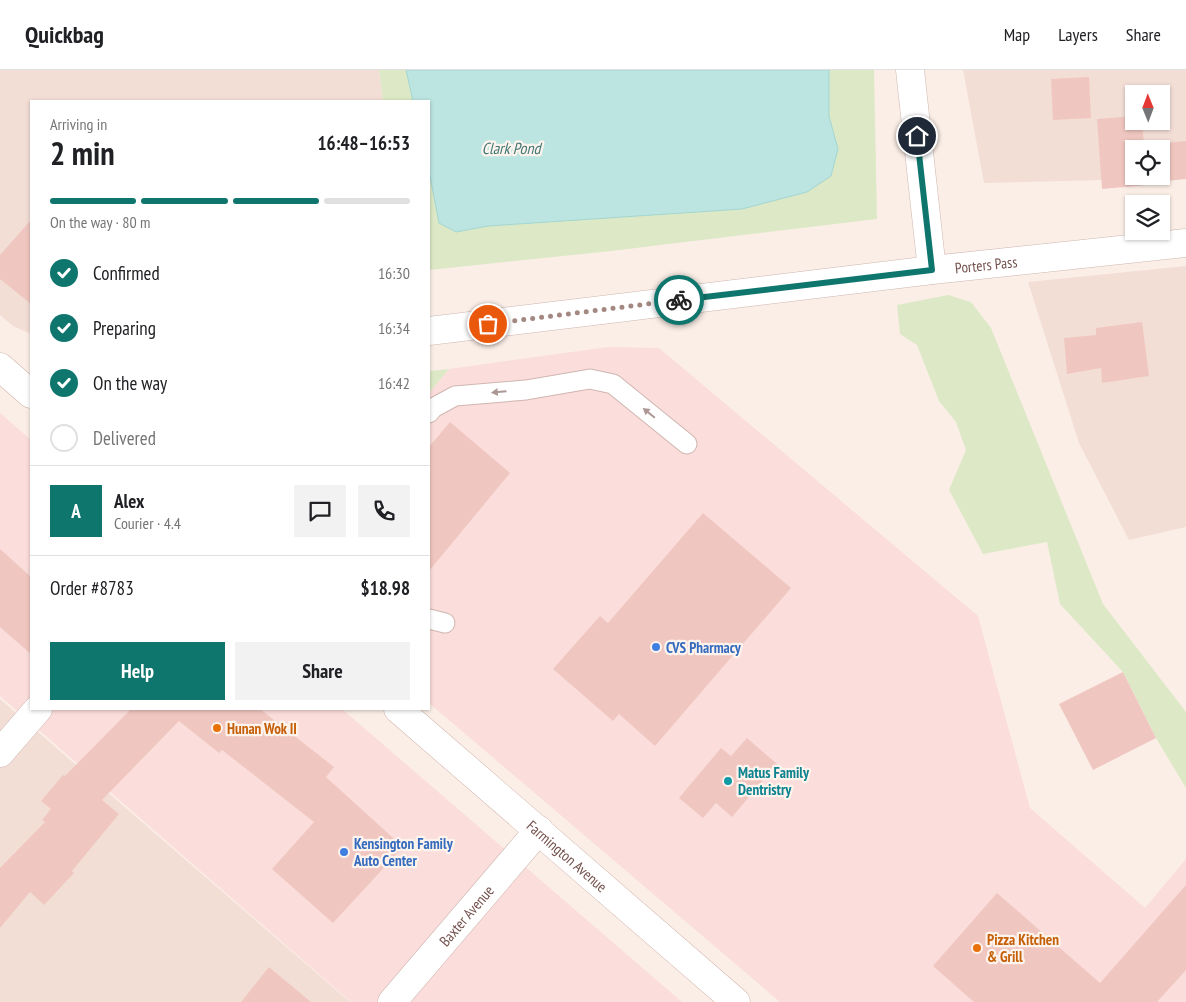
<!DOCTYPE html>
<meta charset="utf-8">
<style>
:root{--surface:#fff;--page:#f2f2f2;--text:#202124;--muted:#757577;--line:#e0e0e0;--accent:#0f766e}
body{margin:0;font-family:"PT Sans Narrow",sans-serif;background:var(--page);color:var(--text);height:100vh;display:flex;flex-direction:column;font-size:19px;white-space:nowrap}
*{box-sizing:border-box;margin:0}
p{font-size:16px;color:var(--muted)}
.icon{flex:none;width:28px;height:28px;fill:none;stroke:currentColor;stroke-width:2;stroke-linecap:round;stroke-linejoin:round}
.map{position:relative;flex:1;overflow:hidden}
.details{position:absolute;left:30px;top:30px;width:400px;height:610px;display:flex;flex-direction:column;background:var(--surface);border-radius:0px;box-shadow:0 1px 4px #0004}
.details>*{flex:none}
.needle{width:32px;rotate:359deg}
.controls{position:absolute;left:1125px;top:15px;display:grid;gap:10px}
.controls a{display:grid;place-items:center;width:45px;height:45px;border-radius:0px;background:var(--surface);box-shadow:0 1px 4px #0004;font-size:25px}
.pin{position:absolute;display:grid;place-items:center;width:42px;height:42px;color:#fff;margin:-21px;border:2px solid #fff;border-radius:50%;box-shadow:0 1px 5px #0007}
.courier{position:absolute;display:grid;place-items:center;width:50px;height:50px;margin:-25px;border:4px solid #0f766e;border-radius:50%;background:#fff;color:#222;box-shadow:0 1px 6px #0007}
.head em{font-style:normal;font-weight:700}
.head div{display:flex;flex-direction:column-reverse}
.head{display:flex;align-items:center;justify-content:space-between;height:85px;padding:0 20px}
h1{font-size:32px;font-weight:700;line-height:38px}
.bar{display:grid;grid-template-columns:repeat(4,1fr);gap:8px 5px;align-content:center;height:60px;padding:0 20px}
.bar i{height:6px;border-radius:4px;background:var(--line)}
.bar .current{background:var(--accent)}
.bar p{grid-column:span 4}
.line{display:flex;align-items:center;gap:12px;padding:0 20px;border-top:1px solid var(--line)}
.line div{flex:1}
.round{display:grid;place-items:center;flex:none;width:52px;height:52px;border-radius:0px;background:var(--page)}
ol{padding:0 20px;list-style:none}
li{display:flex;align-items:center;gap:15px;height:55px}
li p{margin-inline-start:auto}
li .icon{padding:5px;border-radius:50%;background:var(--accent);color:#fff;stroke-width:4}
li:last-child{color:var(--muted)}
li i{width:28px;height:28px;border:2px solid var(--line);border-radius:50%}
.action{display:flex;gap:10px;margin-top:auto;padding:10px 20px}
.action a{flex:1;height:58px;border-radius:0px;background:var(--accent);color:#fff;font-size:20px;font-weight:700;line-height:58px;text-align:center}
.action a+a{background:var(--page);color:var(--text)}
header{display:flex;align-items:center;gap:30px;box-sizing:border-box;height:70px;padding:0 25px;background:var(--surface);border-bottom:1px solid var(--line)}
header strong{font-size:24px}
nav{display:flex;gap:28px;margin-inline-start:auto;font-size:18px}
.map>svg:first-child{display:block}
.residential{fill:#f3ded6;fill-rule:evenodd}
.commercial{fill:#fbdddb}
.green{fill:#dde9c6}
.water{fill:#bce4e0;stroke:#a3d6d1}
.building{fill:#f0c7c0;fill-rule:evenodd}
.lines{fill:none;stroke-linecap:round;stroke-linejoin:round}
.service-casing{stroke:#cfb6b0;stroke-width:21}
.minor-casing{stroke:#cfb6b0;stroke-width:29}
.tertiary-casing{stroke:#cfb6b0;stroke-width:29}
.secondary-casing{stroke:#d2b5ae;stroke-width:29}
.service{stroke:#fff;stroke-width:19}
.minor{stroke:#fff;stroke-width:28}
.tertiary{stroke:#fff;stroke-width:28}
.secondary{stroke:#fff;stroke-width:28}
.oneway{fill:#ac9794}
.done{stroke:#a38882;stroke-width:5;stroke-dasharray:0 9}
.route{stroke:#0f766e;stroke-width:6}
.shop-dot{fill:#3f7fe0;stroke:#fef3ed;stroke-width:2}
.food-dot{fill:#e8710a;stroke:#fef3ed;stroke-width:2}
.culture-dot{fill:#0f9aa8;stroke:#fef3ed;stroke-width:2}
.labels{text-anchor:middle;dominant-baseline:central;stroke-width:4.5;stroke-linejoin:round;paint-order:stroke}
.street-label{font-size:15px;fill:#74514c;stroke:#fef3ed}
.shop-label{font-size:15px;font-weight:bold;fill:#366cbe;stroke:#fef3ed;text-anchor:start}
.food-label{font-size:15px;font-weight:bold;fill:#c56008;stroke:#fef3ed;text-anchor:start}
.culture-label{font-size:15px;font-weight:bold;fill:#0d838f;stroke:#fef3ed;text-anchor:start}
.water-label{font-size:16px;font-style:italic;fill:#407874;stroke:#fef3ed}
</style>
<header>
<strong>Quickbag</strong>
<nav><a>Map</a><a>Layers</a><a>Share</a></nav>
</header>
<div class="map">
<svg width="1186" height="932" viewBox="0 0 1186 932">
<rect width="100%" height="100%" fill="#fbeee7"/>
<!-- residential -->
<g class="residential">
<path d="M0,0H379L383,31H31V264L13,256L0,245Z"/>
<path d="M963,0H1186V108L984,113ZM1134,24H1161V51H1134ZM1134,79H1161V106H1134Z"/>
<path d="M1186,196V457L1129,470L1079,373L1028,212Z"/>
<path d="M0,629L60,681L350,932H0Z"/>
</g>
<!-- commercial -->
<g class="commercial">
<path d="M608,277L659,278L978,546L1030,738L1145,838L1186,789V932H780L429,633V323L449,299Z"/>
<path d="M0,343L31,370V639H342L682,932H351L0,626Z"/>
</g>
<!-- green -->
<g class="green">
<path d="M379,0H406L413,31H383Z"/>
<path d="M829,0H874L877,149L611,181L429,200V101L439,153L456,162L488,156L838,79L829,46Z"/>
<path d="M948,225L971,232L991,258L1103,534L1186,642V718L1156,668L1123,602L1060,534L1047,472L983,484L949,420L966,380L956,352L939,331L917,275L900,264L897,235Z"/>
<path d="M449,299L429,323V301Z"/>
</g>
<!-- water -->
<path class="water" d="M406,0H829V46L838,79L831,106L807,122L742,139L488,156L456,162L439,153L429,101V31H413Z"/>
<!-- building -->
<g class="building">
<path d="M1089,7L1091,48L1053,50L1051,9Z"/>
<path d="M1134,46V51H1142L1144,75L1186,71V109L1146,113L1147,115L1102,119L1097,49ZM1134,79H1161V106H1134Z"/>
<path d="M31,150V234L0,209V185Z"/>
<path d="M1142,252L1149,306L1102,313L1101,298L1067,304L1064,268L1096,265V258Z"/>
<path d="M450,352L510,403L429,501V377Z"/>
<path d="M703,443L791,518L655,676L619,644L613,651L553,599L600,546L608,553Z"/>
<path d="M0,479L31,507V584L0,557Z"/>
<path d="M1123,602L1156,668L1093,700L1059,634Z"/>
<path d="M131,639H260L334,697L326,707L403,777L333,853L272,799L314,752L222,680L219,683L179,651L102,730L119,744L72,801L74,803L44,835L30,822L0,858V798L45,752L42,750L51,739L41,731L63,705L65,706Z"/>
<path d="M747,668L777,694L732,747L716,733L703,748L679,728L721,678L731,686Z"/>
<path d="M1186,815V900L1157,932H974L933,896L997,823L1100,913Z"/>
<path d="M269,897L311,932H241Z"/>
</g>
<g class="lines">
<!-- service casing -->
<g class="service-casing">
<g id="service">
<path d="M429,343L433,338L455,326L526,320L590,309L613,314L687,374"/>
<path d="M429,549L445,553"/>
</g>
</g>
<!-- minor casing -->
<g class="minor-casing">
<g id="minor">
<path d="M910,0L932,200"/>
<path d="M0,683L38,639"/>
<path id="s1" d="M392,932L539,760"/>
</g>
</g>
<!-- tertiary casing -->
<g class="tertiary-casing">
<g id="tertiary">
<path id="s2" d="M429,261L932,200L1186,173"/>
</g>
</g>
<!-- secondary casing -->
<g class="secondary-casing">
<g id="secondary">
<path d="M0,297L31,324"/>
<path id="s3" d="M398,639L736,932"/>
</g>
</g>
<!-- service -->
<use href="#service" class="service"/>
<!-- minor -->
<use href="#minor" class="minor"/>
<!-- tertiary -->
<use href="#tertiary" class="tertiary"/>
<!-- secondary -->
<use href="#secondary" class="secondary"/>
</g>
<!-- one-way arrows -->
<defs><path id="oneway-solid" d="M-6-.8H1V-3.2L6.5 0L1 3.2V.8H-6Z" transform="scale(1.25)"/></defs>
<g class="oneway">
<use href="#oneway-solid" transform="translate(499 322) rotate(175)"/>
<use href="#oneway-solid" transform="translate(649 343) rotate(-141)"/>
</g>
<g class="lines">
<!-- done -->
<path class="done" d="M488,254L679,230"/>
<!-- route -->
<path class="route" d="M679,230L932,200L917,66"/>
</g>
<!-- markers -->
<g class="shop-dot">
<circle cx="656" cy="577" r="5"/>
<circle cx="344" cy="782" r="5"/>
</g>
<g class="food-dot">
<circle cx="217" cy="658" r="5"/>
<circle cx="977" cy="878" r="5"/>
</g>
<circle class="culture-dot" cx="728" cy="711" r="5"/>
<g class="labels">
<!-- street labels -->
<g class="street-label">
<text stroke="none"><textPath href="#s2" startOffset="561">Porters Pass</textPath></text>
<text stroke="none"><textPath href="#s3" startOffset="224">Farmington Avenue</textPath></text>
<text stroke="none"><textPath href="#s1" startOffset="114">Baxter Avenue</textPath></text>
</g>
<!-- shop labels -->
<g class="shop-label">
<text x="666" y="577">CVS Pharmacy</text>
<text x="354" y="773">Kensington Family<tspan x="354" dy="17">Auto Center</tspan></text>
</g>
<!-- food labels -->
<g class="food-label">
<text x="227" y="658">Hunan Wok II</text>
<text x="987" y="869">Pizza Kitchen<tspan x="987" dy="17">&amp; Grill</tspan></text>
</g>
<!-- culture labels -->
<g class="culture-label">
<text x="738" y="702">Matus Family<tspan x="738" dy="17">Dentristry</tspan></text>
</g>
<!-- water labels -->
<g class="water-label">
<text x="511" y="78">Clark Pond</text>
</g>
</g>
</svg>
<div class="controls">
<a><svg class="needle" viewBox="-14 -14 28 28"><path d="M0-13l5 13h-10z" fill="#e53935"/><path d="M0 13l5-13h-10z" fill="#757577"/></svg></a>
<a><svg class="icon" aria-label="locate" viewBox="0 0 24 24"><circle cx="12" cy="12" r="6"/><path d="M12 2v4M12 18v4M2 12h4M18 12h4"/></svg></a>
<a><svg class="icon" aria-label="layers" viewBox="0 0 24 24"><path d="M12 4l9 5-9 5-9-5zM3 14l9 5 9-5"/></svg></a>
</div>
<div class="pin" style="left:488px;top:254px;background:#ea580c"><svg class="icon" aria-label="bag" viewBox="0 0 24 24"><path d="M5 8h14l-1 12H6zM9 8a3 3 0 0 1 6 0"/></svg></div>
<div class="pin" style="left:917px;top:66px;background:#1f2937"><svg class="icon" aria-label="home" viewBox="0 0 24 24"><path d="M3 11l9-7 9 7M6 9v11h12V9"/></svg></div>
<div class="courier" style="left:679px;top:230px"><svg class="icon" aria-label="bike" viewBox="0 0 24 24"><circle cx="6" cy="16" r="4"/><circle cx="18" cy="16" r="4"/><path d="M6 16l4-8h5l3 8M10 8l3 8H6M13 5h3"/></svg></div>
<section class="details">
<div class="head"><div><h1>2 min</h1><p>Arriving in</p></div><em>16:48–16:53</em></div>
<div class="bar"><i class="current"></i><i class="current"></i><i class="current"></i><i></i><p>On the way · 80 m</p></div>
<ol>
<li><svg class="icon" aria-label="check" viewBox="0 0 24 24"><path d="M5 12l5 5 9-10"/></svg>Confirmed<p>16:30</p></li>
<li><svg class="icon" aria-label="check" viewBox="0 0 24 24"><path d="M5 12l5 5 9-10"/></svg>Preparing<p>16:34</p></li>
<li><svg class="icon" aria-label="check" viewBox="0 0 24 24"><path d="M5 12l5 5 9-10"/></svg>On the way<p>16:42</p></li>
<li><i></i>Delivered</li>
</ol>
<div class="line" style="height:90px"><b class="round" style="background:var(--accent);color:#fff">A</b><div><b>Alex</b><p>Courier · 4.4</p></div><a class="round"><svg class="icon" aria-label="chat" viewBox="0 0 24 24"><path d="M4 5h16v11H9l-5 4z"/></svg></a><a class="round"><svg class="icon" aria-label="phone" viewBox="0 0 24 24"><path d="M5 4h4l2 5-3 2q2 4 5 5l2-3 5 2v4C11 20 4 13 5 4z"/></svg></a></div>
<div class="line" style="height:65px"><div>Order #8783</div><b>$18.98</b></div>
<div class="action"><a>Help</a><a>Share</a></div>
</section>
</div>
